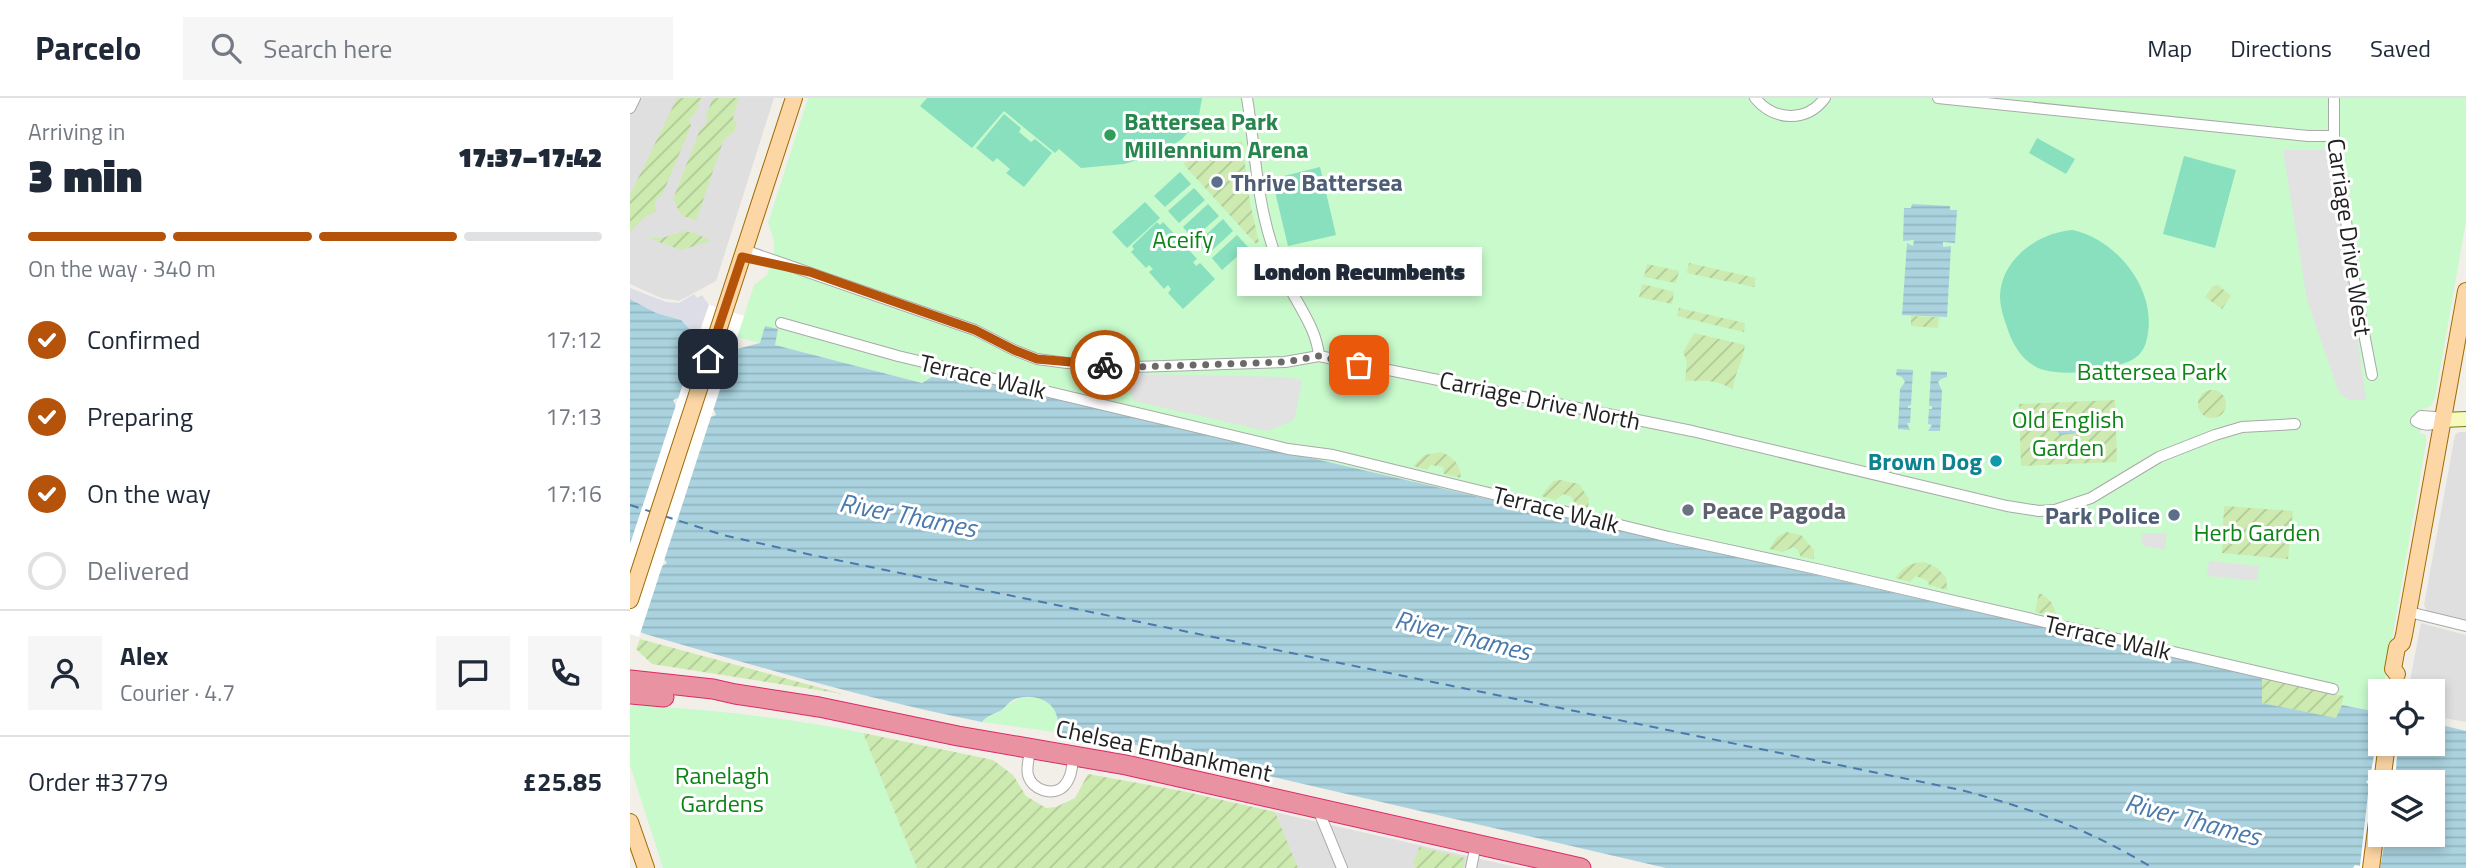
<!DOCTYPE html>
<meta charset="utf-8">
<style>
:root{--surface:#fff;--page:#f6f6f7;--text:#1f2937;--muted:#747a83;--line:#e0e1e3;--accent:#b45309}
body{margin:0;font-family:"Titillium Web",sans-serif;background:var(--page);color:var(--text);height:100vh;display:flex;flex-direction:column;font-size:26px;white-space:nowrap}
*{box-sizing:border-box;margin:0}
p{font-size:23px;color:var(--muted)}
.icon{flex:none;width:38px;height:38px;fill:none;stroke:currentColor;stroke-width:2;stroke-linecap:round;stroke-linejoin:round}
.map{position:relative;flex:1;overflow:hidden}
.panel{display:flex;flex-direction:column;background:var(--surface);width:630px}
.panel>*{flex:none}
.controls{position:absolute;left:1738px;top:581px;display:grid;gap:14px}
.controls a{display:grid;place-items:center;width:77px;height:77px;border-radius:0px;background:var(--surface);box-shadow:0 4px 10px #0003;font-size:35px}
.pin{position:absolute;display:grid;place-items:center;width:60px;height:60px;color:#fff;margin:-30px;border-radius:14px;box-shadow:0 4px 10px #0006}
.courier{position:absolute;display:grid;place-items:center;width:70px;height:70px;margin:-35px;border:5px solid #b45309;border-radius:50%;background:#fff;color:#222;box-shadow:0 2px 9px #0007}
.bubble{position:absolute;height:49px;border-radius:0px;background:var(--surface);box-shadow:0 4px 10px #0003;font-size:23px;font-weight:800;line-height:49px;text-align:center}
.summary em{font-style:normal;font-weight:800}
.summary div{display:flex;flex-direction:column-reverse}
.summary{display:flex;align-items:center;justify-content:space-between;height:119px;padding:0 28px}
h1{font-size:46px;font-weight:800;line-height:52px}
.bar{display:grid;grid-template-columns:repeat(4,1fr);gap:10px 7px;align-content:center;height:84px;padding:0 28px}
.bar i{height:9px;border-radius:5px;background:var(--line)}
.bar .active{background:var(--accent)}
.bar p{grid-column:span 4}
.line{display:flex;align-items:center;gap:18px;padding:0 28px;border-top:2px solid var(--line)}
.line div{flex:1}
.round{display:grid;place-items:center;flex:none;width:74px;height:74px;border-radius:0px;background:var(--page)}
ol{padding:0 28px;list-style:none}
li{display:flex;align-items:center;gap:21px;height:77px}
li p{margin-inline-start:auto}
li .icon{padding:7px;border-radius:50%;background:var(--accent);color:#fff;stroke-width:4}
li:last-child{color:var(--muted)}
li i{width:38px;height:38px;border:4px solid var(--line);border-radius:50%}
header{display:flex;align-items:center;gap:42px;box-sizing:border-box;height:98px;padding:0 35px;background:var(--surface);border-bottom:2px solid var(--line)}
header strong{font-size:33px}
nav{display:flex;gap:38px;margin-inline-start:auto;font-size:24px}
.search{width:490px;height:63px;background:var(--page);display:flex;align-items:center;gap:18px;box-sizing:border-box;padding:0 24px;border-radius:0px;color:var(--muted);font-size:26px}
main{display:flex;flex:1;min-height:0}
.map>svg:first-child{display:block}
.residential{fill:#e0dfdf}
.park{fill:#c8facc}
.garden{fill:url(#garden-furrows)}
.pitch{fill:#88e0be}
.parking{fill:#e2e2e2}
.plaza{fill:#dddde8}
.water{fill:url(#water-rules);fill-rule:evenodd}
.pier{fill:#fff}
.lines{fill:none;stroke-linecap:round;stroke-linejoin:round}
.ferry{stroke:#4a7aab;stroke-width:2;stroke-dasharray:9 7;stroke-linecap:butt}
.street-casing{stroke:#a9a9a9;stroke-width:12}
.secondary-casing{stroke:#707d05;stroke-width:16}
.primary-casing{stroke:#a06b00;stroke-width:18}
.highway-casing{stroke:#dc2a67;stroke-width:21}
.street{stroke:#fff;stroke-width:10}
.secondary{stroke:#f7fabf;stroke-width:14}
.primary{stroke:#fcd6a4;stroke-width:16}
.highway{stroke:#e892a2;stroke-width:19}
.done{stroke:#6b6a68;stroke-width:7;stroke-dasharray:0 12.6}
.route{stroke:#b45309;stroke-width:9}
.leisure-dot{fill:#2e9e5b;stroke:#fff;stroke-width:2.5}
.service-dot{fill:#5c6f8a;stroke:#fff;stroke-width:2.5}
.culture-dot{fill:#0f9aa8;stroke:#fff;stroke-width:2.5}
.worship-dot{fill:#6b7280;stroke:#fff;stroke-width:2.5}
.labels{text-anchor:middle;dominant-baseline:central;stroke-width:6;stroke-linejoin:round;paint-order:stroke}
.leisure-label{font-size:24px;font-weight:bold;fill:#27864d;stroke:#fff;text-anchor:start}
.service-label{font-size:24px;font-weight:bold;fill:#4e5e75;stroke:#fff;text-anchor:start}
.street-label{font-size:24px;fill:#222;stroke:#fff}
.park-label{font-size:24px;fill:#0c8416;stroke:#fff}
.culture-label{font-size:24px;font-weight:bold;fill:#0d838f;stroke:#fff;text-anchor:end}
.worship-label{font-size:24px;font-weight:bold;fill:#5b616d;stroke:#fff;text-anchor:start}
.water-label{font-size:26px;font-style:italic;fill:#4a7aab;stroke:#fff}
</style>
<header>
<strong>Parcelo</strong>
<div class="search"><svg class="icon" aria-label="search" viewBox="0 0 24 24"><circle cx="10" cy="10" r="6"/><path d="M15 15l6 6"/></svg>Search here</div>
<nav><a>Map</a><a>Directions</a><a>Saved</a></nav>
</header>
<main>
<section class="panel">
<div class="summary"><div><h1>3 min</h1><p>Arriving in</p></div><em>17:37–17:42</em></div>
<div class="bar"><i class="active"></i><i class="active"></i><i class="active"></i><i></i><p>On the way · 340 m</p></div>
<ol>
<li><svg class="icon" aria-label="check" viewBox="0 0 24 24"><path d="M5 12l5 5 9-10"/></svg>Confirmed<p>17:12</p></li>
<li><svg class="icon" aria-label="check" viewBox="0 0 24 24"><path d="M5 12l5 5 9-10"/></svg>Preparing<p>17:13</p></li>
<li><svg class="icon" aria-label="check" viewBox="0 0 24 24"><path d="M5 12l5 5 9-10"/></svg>On the way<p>17:16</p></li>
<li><i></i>Delivered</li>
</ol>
<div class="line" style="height:126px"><a class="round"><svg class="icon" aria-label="person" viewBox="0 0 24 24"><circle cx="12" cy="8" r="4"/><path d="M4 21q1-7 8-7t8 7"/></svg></a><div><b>Alex</b><p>Courier · 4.7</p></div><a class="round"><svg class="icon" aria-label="chat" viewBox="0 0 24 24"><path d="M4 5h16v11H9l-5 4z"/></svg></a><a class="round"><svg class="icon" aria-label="phone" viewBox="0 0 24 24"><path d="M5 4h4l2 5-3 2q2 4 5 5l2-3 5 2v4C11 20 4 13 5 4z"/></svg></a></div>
<div class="line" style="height:91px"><div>Order #3779</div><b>£25.85</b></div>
</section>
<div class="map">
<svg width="1836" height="770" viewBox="0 0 1836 770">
<defs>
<pattern id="garden-furrows" width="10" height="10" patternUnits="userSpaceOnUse" patternTransform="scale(1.75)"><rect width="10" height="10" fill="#cdebb0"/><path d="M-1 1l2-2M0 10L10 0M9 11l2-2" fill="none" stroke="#b0c997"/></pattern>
<pattern id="water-rules" width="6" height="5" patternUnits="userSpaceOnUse" patternTransform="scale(1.75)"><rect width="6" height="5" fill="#aad3df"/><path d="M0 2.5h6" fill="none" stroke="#92b5bf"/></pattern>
</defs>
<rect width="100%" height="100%" fill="#f2efe9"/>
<!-- residential -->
<g class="residential">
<path d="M7,0H144L86,183L49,203L31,200L0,186V16Z"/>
<path d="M1829,334H1836V523L1797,513L1794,507L1825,337Z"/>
<path d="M1791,525L1836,537V624L1803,618L1802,593H1778Z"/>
<path d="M645,714L666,719L890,770H667Z"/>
</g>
<!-- park -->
<g class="park">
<path d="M178,0H1836V123L1805,300L1801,308L1792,312L1790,335L1796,337V345L1753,593H1750V605L1741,612L1712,607L1707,621L1632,580L310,274L292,285L145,247L147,231L130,245L107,239L124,187L137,177L144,154V142L138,125Z"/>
<path d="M400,598C412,601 424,605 427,618C429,625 428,629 432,635L352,624C359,617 365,617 373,611C383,604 386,600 400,598Z"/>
<path d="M4,607C83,612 156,619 233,635L287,770H33L0,667V609Z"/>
</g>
<!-- garden -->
<g class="garden">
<path d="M47,0H72L66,14L59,22L61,28L33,95L25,104L26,113L15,119L0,134V97Z"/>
<path d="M83,0H109L103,20L107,26L104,34L94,41L66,123L51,117L43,101L70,32L77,25L76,17Z"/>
<path d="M612,43L620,105L629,144L626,146L555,68L554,65L580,50Z"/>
<path d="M54,133L65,135L81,143L51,152L18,140H32Z"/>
<path d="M1059,165L1126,180L1124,189L1057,175Z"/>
<path d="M1017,166L1049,173L1046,185L1014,179Z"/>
<path d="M1012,186L1044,194L1042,206L1009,199Z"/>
<path d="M1588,187L1601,198L1592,211L1575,199L1583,188Z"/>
<path d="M1049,210L1115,225L1114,234L1047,218Z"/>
<path d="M1281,218L1309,219L1308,230L1281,228Z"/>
<path d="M1064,235L1115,247C1113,264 1104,275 1103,292C1087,281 1073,283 1055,283L1057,264L1053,254Z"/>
<circle cx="1582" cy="306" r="14"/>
<path d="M1485,302L1487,364L1391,368L1389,306Z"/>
<path d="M811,354C824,359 830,366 831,380L814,376L813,369L801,367L797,372L783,368L794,357Z"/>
<path d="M931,382L949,386L959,401L958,410L945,406L942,399L933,396L925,402L911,398L923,383Z"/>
<path d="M1594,408L1663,413L1658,461L1592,455Z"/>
<path d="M1156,434L1171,437L1184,452V461L1171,459L1167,451L1163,449L1153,454L1139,451L1147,439Z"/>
<path d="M1295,464L1307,470L1316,479L1317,492L1299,487L1298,483L1286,478L1280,484L1265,480C1274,468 1280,465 1295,464Z"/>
<path d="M1409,495C1420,500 1425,507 1426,519L1405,514Z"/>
<path d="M10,541L213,596L22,566L6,551Z"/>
<path d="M1632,580L1714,598L1707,621L1632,605Z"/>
<path d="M233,635L363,662L383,677L396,698L416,710L426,709L445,700L458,676L552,693L645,714L668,770H287Z"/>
<path d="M789,749L835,760L833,770H785L783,763L788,755Z"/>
</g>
<!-- pitch -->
<g class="pitch">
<path d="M297,0H572L568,23L552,41L529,56L494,66L451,70L429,51L425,55L374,13L342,50L290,8Z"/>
<path d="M374,16L391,30L389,34L401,44L405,41L422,55L394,89L376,75L380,71L367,60L363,64L346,50Z"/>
<path d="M1407,40L1445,61L1436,76L1399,55Z"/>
<path d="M1554,58L1606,72L1585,150L1533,136Z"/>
<path d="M690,69L706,137L658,148L642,81Z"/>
<path d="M550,74L561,86L535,109L524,98Z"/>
<path d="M564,90L575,102L549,125L538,113Z"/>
<path d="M515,104L530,120L497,150L482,134Z"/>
<path d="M578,106L589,118L563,141L553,129Z"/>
<path d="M593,121L603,133L578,156L567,145Z"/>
<path d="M527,124L530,127L533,124L548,140L545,144L548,147L552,144L567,161L563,164L566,168L570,165L585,181L553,211L538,195L541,191L538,187L534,191L519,174L523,171L519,167L516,170L501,154L504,151L502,148Z"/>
<path d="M1443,132C1487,142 1525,190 1518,235C1515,255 1507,262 1488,267C1466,273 1437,278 1414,272C1396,267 1385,251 1379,235C1375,223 1370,211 1370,198C1371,161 1409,134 1443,132Z"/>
<path d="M607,137L618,149L592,172L582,160Z"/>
</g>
<!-- parking -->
<g class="parking">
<path d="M1653,52H1701L1736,302H1719L1709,295L1677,202Z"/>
<path d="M507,276L653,279L672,282L665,319L662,323L637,333L504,303L495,283Z"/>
<path d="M1514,435H1537L1535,452L1513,448L1511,438Z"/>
<path d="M1579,463L1629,468L1627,483L1577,478Z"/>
</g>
<!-- plaza -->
<path class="plaza" d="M0,190L36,204L49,205L64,196L67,200L72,197L79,207L67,239L51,222L26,215L0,201Z"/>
<!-- water -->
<g class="water">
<path d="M1282,106L1320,108V112H1327L1325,145L1313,144V149L1321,148L1317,219L1272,217L1277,145L1283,148L1284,142L1273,143L1274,110H1281Z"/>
<path d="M0,201L26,215L51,222L67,239L87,248L107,251L130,245L135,228L148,231L145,247L292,285L310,274L1632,580V605L1706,620L1712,607L1748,614L1750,616V646H1802L1803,625L1836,633V770H1036L497,645L432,635C427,627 429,618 423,610C414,598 395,596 383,602C378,605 375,610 370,613C362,617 358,617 352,624C238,602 127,568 15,536L0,530L32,468L37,465L34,461L0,448ZM48,300L84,312L86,317L81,319L46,308L43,302ZM1750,684H1802V737H1750Z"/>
<path d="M1267,271L1283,272L1281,307L1278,308V310H1281L1280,325H1277L1280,332L1268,331L1270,291L1275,284L1272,279L1266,277Z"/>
<path d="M1301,273L1317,274V279L1311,281L1308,284L1312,293L1310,333H1298L1302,327L1298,326L1299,311H1302V308H1299Z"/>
<path d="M1449,326L1452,331L1449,335L1430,337L1426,332L1429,327Z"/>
</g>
<!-- pier -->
<g class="pier">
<path d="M79,207L114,218L9,539L0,536V446Z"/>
<path d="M1750,622V646H1768L1765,683L1766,684H1750V737H1756L1750,770H1723L1725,767L1730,768L1739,687L1736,684L1740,680Z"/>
</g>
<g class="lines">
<!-- ferry -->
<g class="ferry">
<path d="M0,407L22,414"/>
<path d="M34,418L93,437L182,457L1331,692C1403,711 1458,731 1523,770"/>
</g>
<!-- street casing -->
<g class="street-casing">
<g id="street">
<path d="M617,0C625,48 626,97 641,144C647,164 656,185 667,203C677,221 687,237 689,258"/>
<path d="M1125,0C1144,23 1176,25 1195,0"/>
<path d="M1308,0L1678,38H1704"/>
<path d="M1704,0V38L1726,194L1742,277"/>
<path d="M0,10L5,0"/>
<path d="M114,152L345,232L384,252L407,261L437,265L504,269L655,264L689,258L1062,333L1377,408L1409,413L1425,412L1461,400L1529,359L1585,337L1612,329L1665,326"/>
<path d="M151,225L268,258L658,351L703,357L1039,439L1191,472L1703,591"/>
<path d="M1786,323L1791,318L1805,319L1813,322"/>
<path d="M1786,323C1795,329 1804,327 1813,322"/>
<path d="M1779,514L1836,528"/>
<path d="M401,650C399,658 396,669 398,677C402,692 423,699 434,688C442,680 442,667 444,657"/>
<path d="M687,709L712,770"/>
<path d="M841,770L846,746"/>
</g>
</g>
<!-- secondary casing -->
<g class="secondary-casing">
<path id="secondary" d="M1813,322L1836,321"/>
</g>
<!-- primary casing -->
<g class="primary-casing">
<g id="primary">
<path d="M0,502L164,0"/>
<path d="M1767,576L1763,571L1767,549L1772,545L1774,537L1836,193"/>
<path d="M1752,684L1757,646"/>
<path d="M0,724L16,770"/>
<path d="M1741,770L1750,701"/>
</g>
</g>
<!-- highway casing -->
<g class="highway-casing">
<g id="highway">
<path d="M0,582L83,591L105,596L189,609L328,638L496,667L951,770"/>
<path d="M0,596L34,599"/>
</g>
</g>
<!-- street -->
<use href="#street" class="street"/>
<!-- secondary -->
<use href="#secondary" class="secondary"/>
<!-- primary -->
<use href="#primary" class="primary"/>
<!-- highway -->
<use href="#highway" class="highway"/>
</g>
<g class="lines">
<!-- done -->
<path class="done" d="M475,267L504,269L655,264L689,258L729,267"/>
<!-- route -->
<path class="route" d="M78,261L112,159L180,174L345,232L384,252L407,261L475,267"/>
</g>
<!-- markers -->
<circle class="leisure-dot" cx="480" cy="37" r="7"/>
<g class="service-dot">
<circle cx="587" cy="84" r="7"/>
<circle cx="1544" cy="417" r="7"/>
</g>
<circle class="culture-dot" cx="1366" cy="363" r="7"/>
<circle class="worship-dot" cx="1058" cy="412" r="7"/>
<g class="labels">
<!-- leisure labels -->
<g class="leisure-label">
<text x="494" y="23">Battersea Park<tspan x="494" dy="28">Millennium Arena</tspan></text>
</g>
<!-- service labels -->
<g class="service-label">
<text x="601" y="84">Thrive Battersea</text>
<text x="1530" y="417" text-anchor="end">Park Police</text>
</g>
<!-- street labels -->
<g class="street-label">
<text transform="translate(1720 139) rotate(82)">Carriage Drive West</text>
<text transform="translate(353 278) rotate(13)">Terrace Walk</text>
<text transform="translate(910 302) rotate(12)">Carriage Drive North</text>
<text transform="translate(926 411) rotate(14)">Terrace Walk</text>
<text transform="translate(1478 539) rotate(13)">Terrace Walk</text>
<text transform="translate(534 652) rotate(12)">Chelsea Embankment</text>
</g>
<!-- park labels -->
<g class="park-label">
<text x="553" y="141">Aceify</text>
<text x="1522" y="273">Battersea Park</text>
<text x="1438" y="321">Old English<tspan x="1438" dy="28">Garden</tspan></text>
<text x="1627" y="434">Herb Garden</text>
<text x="92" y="677">Ranelagh<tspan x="92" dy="28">Gardens</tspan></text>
</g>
<!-- culture labels -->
<g class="culture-label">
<text x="1352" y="363">Brown Dog</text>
</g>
<!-- worship labels -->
<g class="worship-label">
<text x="1072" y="412">Peace Pagoda</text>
</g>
<!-- water labels -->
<g class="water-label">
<text transform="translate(278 417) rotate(11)">River Thames</text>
<text transform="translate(833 537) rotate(14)">River Thames</text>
<text transform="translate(1563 721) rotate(15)">River Thames</text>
</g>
</g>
</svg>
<div class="controls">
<a><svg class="icon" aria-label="locate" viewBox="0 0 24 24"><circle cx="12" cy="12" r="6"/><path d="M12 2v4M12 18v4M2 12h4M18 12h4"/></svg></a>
<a><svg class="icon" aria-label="layers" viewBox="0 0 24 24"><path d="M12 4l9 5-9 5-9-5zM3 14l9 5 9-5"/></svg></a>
</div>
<div class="pin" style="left:729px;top:267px;background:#ea580c"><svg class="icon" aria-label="bag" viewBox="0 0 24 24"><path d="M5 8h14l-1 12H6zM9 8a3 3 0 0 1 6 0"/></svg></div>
<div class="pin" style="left:78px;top:261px;background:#1f2937"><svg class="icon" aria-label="home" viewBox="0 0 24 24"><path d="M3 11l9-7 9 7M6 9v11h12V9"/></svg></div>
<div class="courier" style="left:475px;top:267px"><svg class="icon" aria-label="bike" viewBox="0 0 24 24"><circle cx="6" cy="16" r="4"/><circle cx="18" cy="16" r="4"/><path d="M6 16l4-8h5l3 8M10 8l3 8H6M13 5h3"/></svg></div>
<div class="bubble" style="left:607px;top:149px;width:245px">London Recumbents</div>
</div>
</main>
